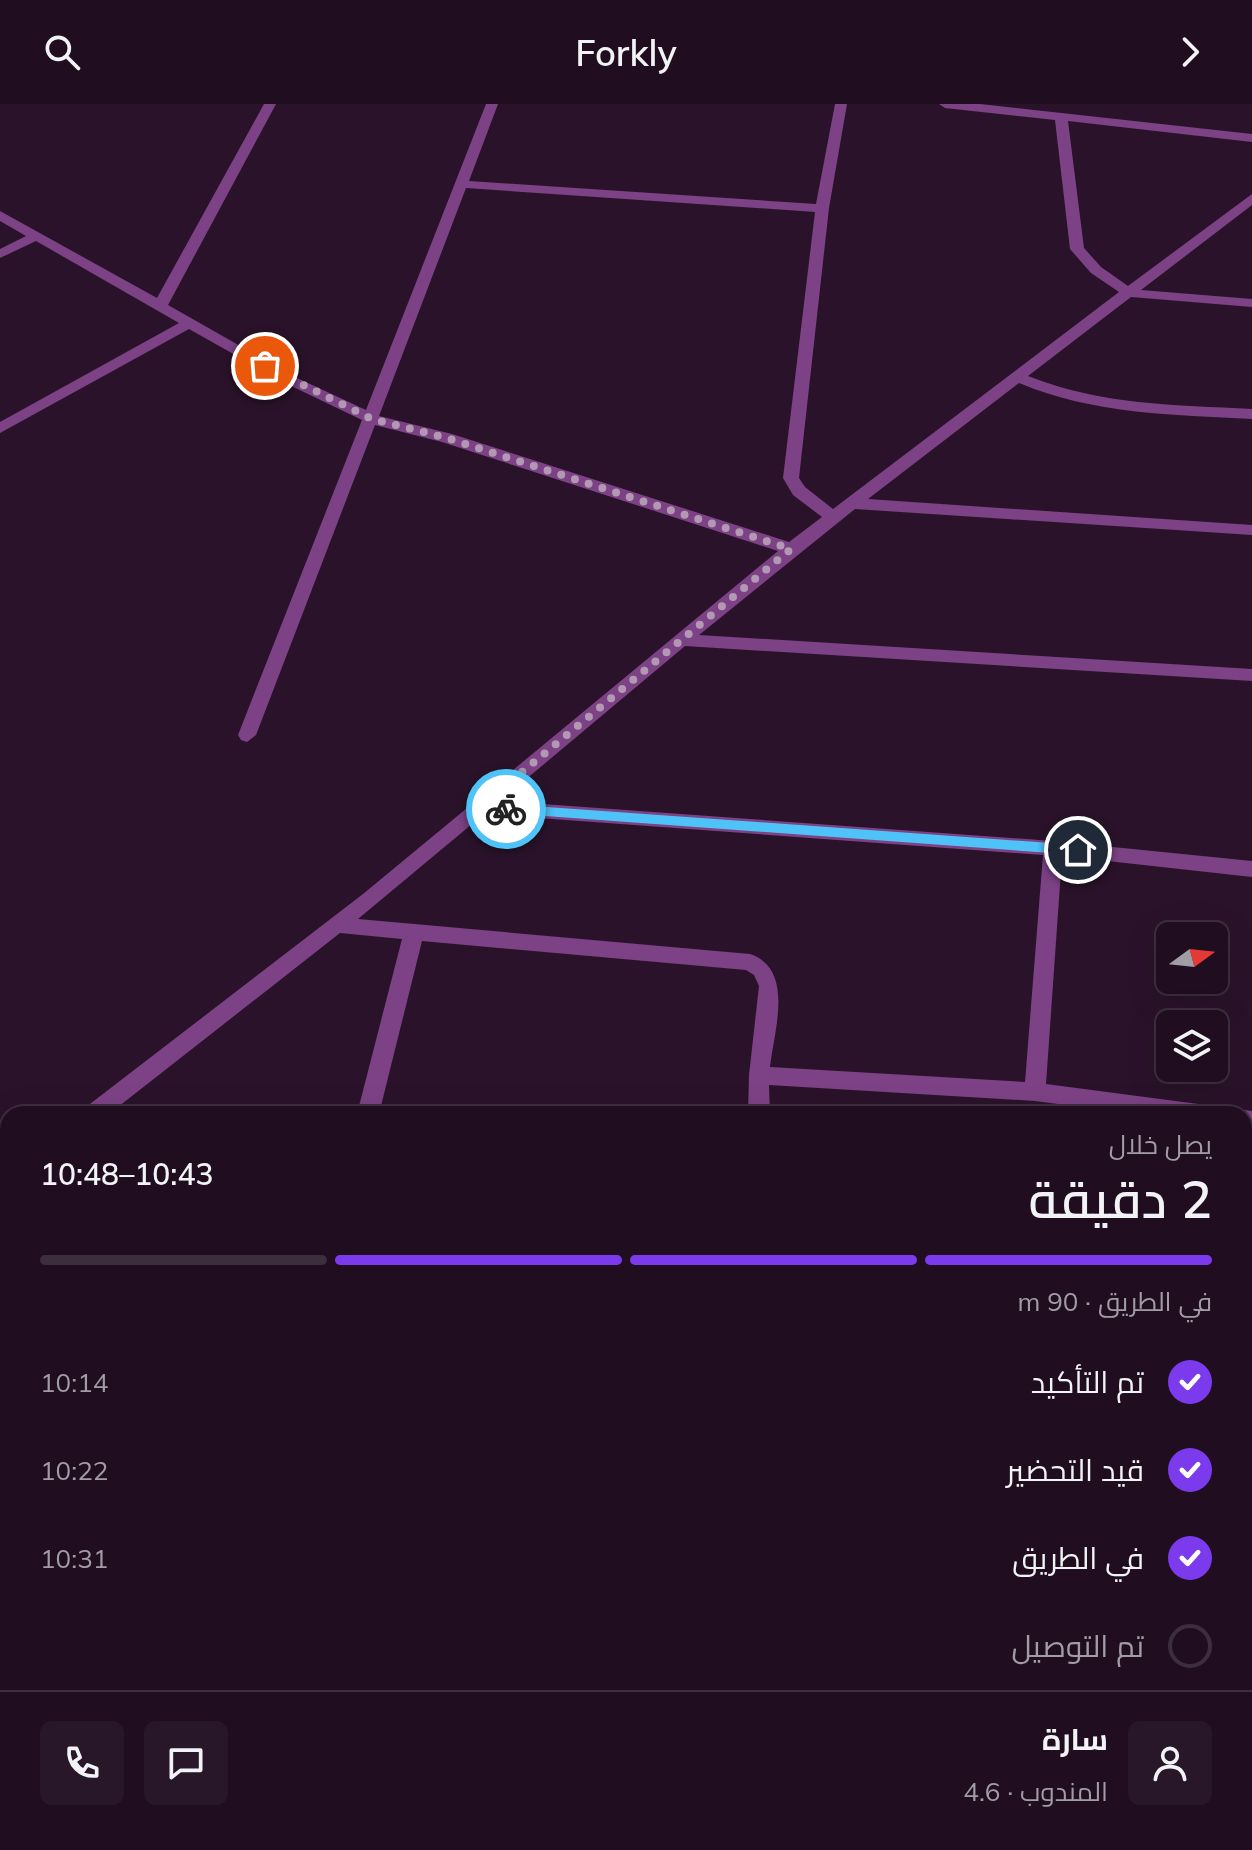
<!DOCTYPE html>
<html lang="ar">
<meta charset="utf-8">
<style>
:root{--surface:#200e20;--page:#281729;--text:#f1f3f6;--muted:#a29ca5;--line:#3d2e3e;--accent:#7c3aed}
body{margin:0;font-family:Mulish,Cairo,sans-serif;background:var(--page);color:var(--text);direction:rtl;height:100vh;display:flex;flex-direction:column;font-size:30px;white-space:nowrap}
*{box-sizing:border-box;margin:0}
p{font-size:26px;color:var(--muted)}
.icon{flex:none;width:44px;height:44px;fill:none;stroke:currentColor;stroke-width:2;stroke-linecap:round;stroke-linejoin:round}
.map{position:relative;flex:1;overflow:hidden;direction:ltr}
.side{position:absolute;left:0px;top:1002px;width:1252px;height:744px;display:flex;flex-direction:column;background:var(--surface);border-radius:24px 24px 0 0;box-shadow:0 8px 32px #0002,0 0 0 2px var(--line);direction:rtl}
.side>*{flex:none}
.needle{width:52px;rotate:75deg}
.tools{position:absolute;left:1156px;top:818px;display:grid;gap:16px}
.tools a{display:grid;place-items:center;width:72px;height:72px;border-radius:12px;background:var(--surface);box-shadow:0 8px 32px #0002,0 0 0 2px var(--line);font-size:40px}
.pin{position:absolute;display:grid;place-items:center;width:68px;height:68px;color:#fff;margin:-34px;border:4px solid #fff;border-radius:50%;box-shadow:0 2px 8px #0007}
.courier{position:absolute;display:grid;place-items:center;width:80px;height:80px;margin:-40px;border:6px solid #4fc3f7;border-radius:50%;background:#fff;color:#222;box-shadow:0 2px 10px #0007}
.headline em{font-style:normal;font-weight:600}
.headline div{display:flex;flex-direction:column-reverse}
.headline{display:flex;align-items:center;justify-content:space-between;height:136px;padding:0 40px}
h1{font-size:52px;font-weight:600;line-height:60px}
.bar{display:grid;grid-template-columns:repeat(4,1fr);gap:12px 8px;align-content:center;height:96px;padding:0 40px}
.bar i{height:10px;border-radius:6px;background:var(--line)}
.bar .active{background:var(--accent)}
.bar p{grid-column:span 4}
.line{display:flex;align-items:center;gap:20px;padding:0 40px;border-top:2px solid var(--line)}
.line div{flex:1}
.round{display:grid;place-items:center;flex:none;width:84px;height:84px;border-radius:12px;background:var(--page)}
ol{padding:0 40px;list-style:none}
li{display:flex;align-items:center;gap:24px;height:88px}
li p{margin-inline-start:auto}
li .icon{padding:8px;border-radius:50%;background:var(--accent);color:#fff;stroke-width:4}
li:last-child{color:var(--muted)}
li i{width:44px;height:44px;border:4px solid var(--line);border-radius:50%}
header{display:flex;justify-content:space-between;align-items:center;height:104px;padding:0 40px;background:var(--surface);font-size:36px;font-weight:600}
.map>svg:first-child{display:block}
.water{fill:#291047}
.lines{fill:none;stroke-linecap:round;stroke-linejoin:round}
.minor{fill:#7c4285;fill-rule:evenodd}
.route{fill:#4fc3f7}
.done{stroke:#b298b2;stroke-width:8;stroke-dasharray:0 14.4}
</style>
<header><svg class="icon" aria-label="forward" viewBox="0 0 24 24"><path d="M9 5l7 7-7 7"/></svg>Forkly<svg class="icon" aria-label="search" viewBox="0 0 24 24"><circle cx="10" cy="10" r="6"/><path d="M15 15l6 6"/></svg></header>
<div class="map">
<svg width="1252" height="1746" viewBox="0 0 1252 1746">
<rect width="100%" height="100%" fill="#2a132a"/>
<!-- water -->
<g class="water">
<path d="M8,1398V1730L0,1733V1400Z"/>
<path d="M859,1738H1102L1116,1746H865Z"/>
</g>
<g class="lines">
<!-- minor -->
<g class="minor">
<path d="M264,0H276L168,201L295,273L366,306L486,0H498L469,77L816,100L835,0H847L829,104L799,374L805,383L833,405L1119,188L1091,169L1070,145L1055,16L945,4L939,0H980L1252,30V38L1068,17L1084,144L1101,163L1128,182L1252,90V101L1141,186L1252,195V203L1131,193L1028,272C1100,301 1176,301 1252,305V315C1173,311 1093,310 1019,279L868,395L1252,421V431L855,405L699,531L1252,565V577L685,542L500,697L1053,737L1252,757V773L1062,752L1046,980L1206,1001L1213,1003L1217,1010H1134L1035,997L769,981L770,1010H748L749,971L759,882L754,871L746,866L422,837L379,1010H357L402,835L340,829L109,1010H82L86,1003L363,790L778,447L442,338L375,321L256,631L247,638L241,636L238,631L362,316L285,279L189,225L0,329V318L179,219L36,137L0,154V145L26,132L0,117V107L157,194ZM466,84L815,108L783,374L793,391L822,413L789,438L452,330L379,312ZM484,710L1043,751L1025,978L770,963C774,927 795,865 750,850L358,815Z"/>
<path d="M1244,1006L1252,1007V1025L1244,1024V1010H1236Z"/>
<path d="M8,1066V1090L0,1093V1069Z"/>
<path d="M8,1330V1354L0,1356V1332Z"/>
<path d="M1252,1582V1608L1244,1609V1583Z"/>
<path d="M166,1738H208L204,1746H162Z"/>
<path d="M767,1738H795L797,1746H769Z"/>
</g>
</g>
<!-- route -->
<path class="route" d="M506,700L1078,741L1084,746L1078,751L506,709L500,705Z"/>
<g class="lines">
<!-- done -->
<path class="done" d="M265,262L372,315L447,334L791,445L480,703L506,705"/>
</g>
</svg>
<div class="tools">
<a><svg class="needle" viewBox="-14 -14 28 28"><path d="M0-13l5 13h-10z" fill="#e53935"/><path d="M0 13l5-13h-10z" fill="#a29ca5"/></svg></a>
<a><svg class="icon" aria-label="layers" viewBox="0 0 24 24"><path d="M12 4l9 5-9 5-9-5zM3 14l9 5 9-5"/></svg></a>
</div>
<div class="pin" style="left:265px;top:262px;background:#ea580c"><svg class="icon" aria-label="bag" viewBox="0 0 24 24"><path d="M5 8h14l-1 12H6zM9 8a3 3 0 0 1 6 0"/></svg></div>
<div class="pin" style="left:1078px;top:746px;background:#1f2937"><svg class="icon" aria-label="home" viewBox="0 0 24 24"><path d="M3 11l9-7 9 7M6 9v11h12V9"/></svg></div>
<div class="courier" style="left:506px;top:705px"><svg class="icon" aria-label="bike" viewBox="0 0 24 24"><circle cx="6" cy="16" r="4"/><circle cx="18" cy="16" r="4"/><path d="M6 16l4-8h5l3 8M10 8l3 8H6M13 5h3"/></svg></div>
<section class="side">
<div class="headline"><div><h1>2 دقيقة</h1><p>يصل خلال</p></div><em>10:43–10:48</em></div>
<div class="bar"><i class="active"></i><i class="active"></i><i class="active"></i><i></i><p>في الطريق · 90 m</p></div>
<ol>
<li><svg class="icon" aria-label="check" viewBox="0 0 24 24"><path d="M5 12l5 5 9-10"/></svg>تم التأكيد<p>10:14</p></li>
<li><svg class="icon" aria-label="check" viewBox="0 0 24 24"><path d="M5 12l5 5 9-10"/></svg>قيد التحضير<p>10:22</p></li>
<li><svg class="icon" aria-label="check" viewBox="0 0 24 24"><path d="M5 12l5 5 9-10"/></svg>في الطريق<p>10:31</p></li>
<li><i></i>تم التوصيل</li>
</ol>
<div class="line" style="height:144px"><a class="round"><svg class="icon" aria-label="person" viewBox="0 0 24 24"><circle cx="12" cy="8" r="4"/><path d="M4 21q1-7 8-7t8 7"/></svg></a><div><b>سارة</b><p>المندوب · 4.6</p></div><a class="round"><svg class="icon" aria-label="chat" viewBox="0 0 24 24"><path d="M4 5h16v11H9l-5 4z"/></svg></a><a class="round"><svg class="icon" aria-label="phone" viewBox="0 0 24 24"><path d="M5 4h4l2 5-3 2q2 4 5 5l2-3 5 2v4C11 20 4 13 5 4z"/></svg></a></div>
</section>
</div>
